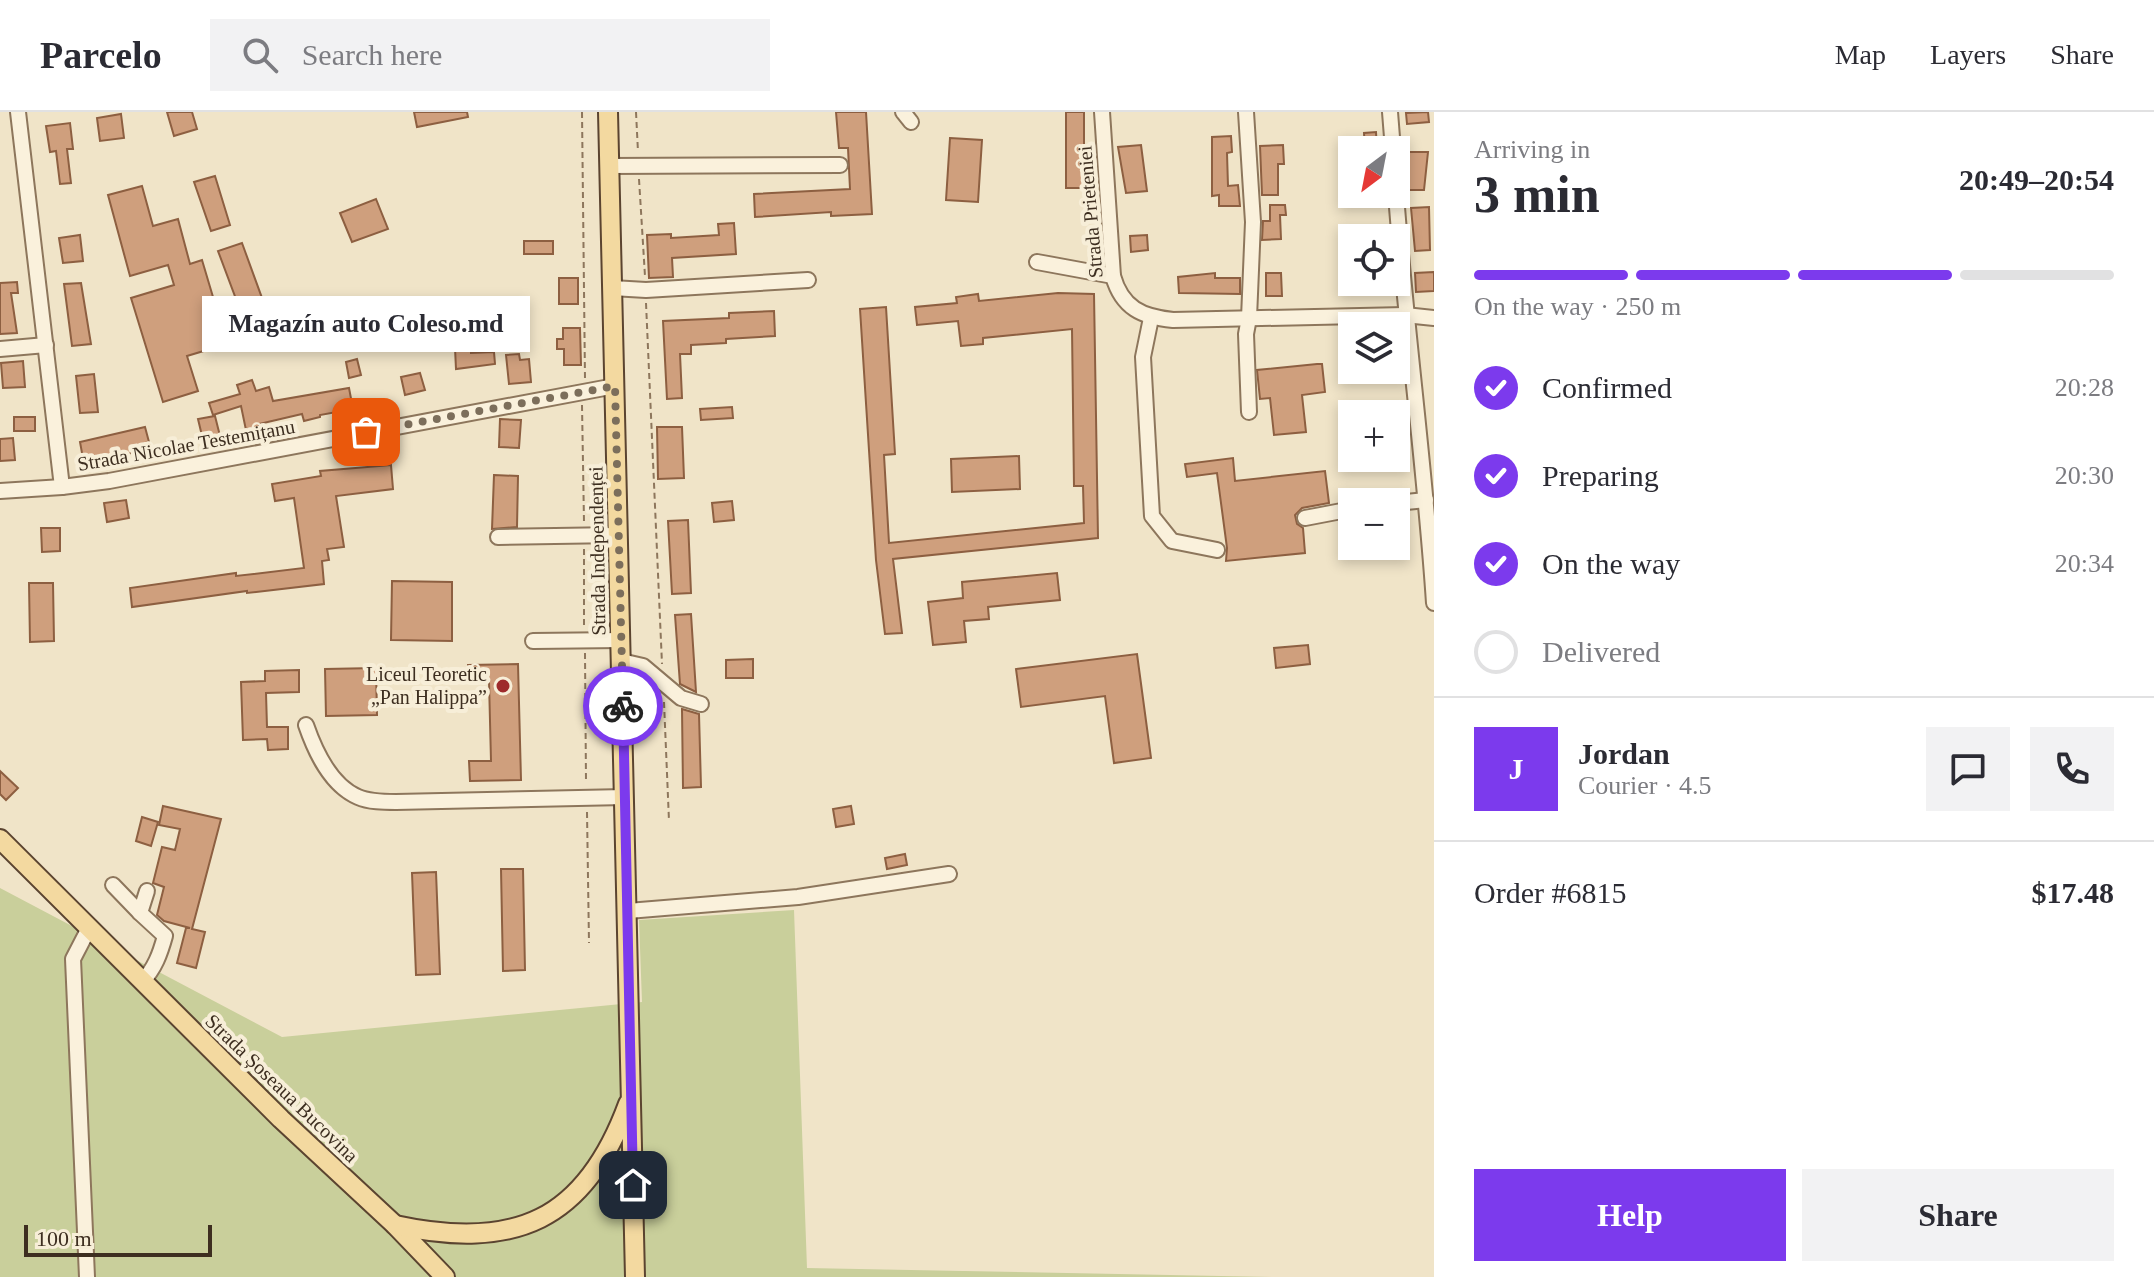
<!DOCTYPE html>
<meta charset="utf-8">
<style>
:root{--surface:#fff;--page:#f2f2f3;--text:#2b2b33;--muted:#7c7c81;--line:#e1e1e2;--accent:#7c3aed}
body{margin:0;font-family:Georgia,serif;background:var(--page);color:var(--text);height:100vh;display:flex;flex-direction:column;font-size:30px;white-space:nowrap}
*{box-sizing:border-box;margin:0}
p{font-size:26px;color:var(--muted)}
.icon{flex:none;width:44px;height:44px;fill:none;stroke:currentColor;stroke-width:2;stroke-linecap:round;stroke-linejoin:round}
.map{position:relative;flex:1;overflow:hidden}
.drawer{display:flex;flex-direction:column;background:var(--surface);width:720px}
.drawer>*{flex:none}
.needle{width:52px;rotate:212deg}
.controls{position:absolute;left:1338px;top:24px;display:grid;gap:16px}
.controls a{display:grid;place-items:center;width:72px;height:72px;border-radius:0px;background:var(--surface);box-shadow:0 4px 12px #0003;font-size:40px}
.scale{position:absolute;left:24px;bottom:20px;width:188px;box-sizing:border-box;padding-left:8px;border:4px solid #3d2e20;border-top:0;font-size:22px;line-height:28px;white-space:nowrap;color:#3d2e20;-webkit-text-stroke:6px #f7eed8;paint-order:stroke}
.pin{position:absolute;display:grid;place-items:center;width:68px;height:68px;color:#fff;margin:-34px;border-radius:16px;box-shadow:0 4px 12px #0006}
.courier{position:absolute;display:grid;place-items:center;width:80px;height:80px;margin:-40px;border:6px solid #7c3aed;border-radius:50%;background:#fff;color:#222;box-shadow:0 2px 10px #0007}
.bubble{position:absolute;height:56px;border-radius:0px;background:var(--surface);box-shadow:0 4px 12px #0003;font-size:26px;font-weight:700;line-height:56px;text-align:center}
.summary em{font-style:normal;font-weight:700}
.summary div{display:flex;flex-direction:column-reverse}
.summary{display:flex;align-items:center;justify-content:space-between;height:136px;padding:0 40px}
h1{font-size:52px;font-weight:700;line-height:60px}
.bar{display:grid;grid-template-columns:repeat(4,1fr);gap:12px 8px;align-content:center;height:96px;padding:0 40px}
.bar i{height:10px;border-radius:6px;background:var(--line)}
.bar .current{background:var(--accent)}
.bar p{grid-column:span 4}
.line{display:flex;align-items:center;gap:20px;padding:0 40px;border-top:2px solid var(--line)}
.line div{flex:1}
.round{display:grid;place-items:center;flex:none;width:84px;height:84px;border-radius:0px;background:var(--page)}
ol{padding:0 40px;list-style:none}
li{display:flex;align-items:center;gap:24px;height:88px}
li p{margin-inline-start:auto}
li .icon{padding:8px;border-radius:50%;background:var(--accent);color:#fff;stroke-width:4}
li:last-child{color:var(--muted)}
li i{width:44px;height:44px;border:4px solid var(--line);border-radius:50%}
.button{display:flex;gap:16px;margin-top:auto;padding:16px 40px}
.button a{flex:1;height:92px;border-radius:0px;background:var(--accent);color:#fff;font-size:32px;font-weight:700;line-height:92px;text-align:center}
.button a+a{background:var(--page);color:var(--text)}
header{display:flex;align-items:center;gap:48px;box-sizing:border-box;height:112px;padding:0 40px;background:var(--surface);border-bottom:2px solid var(--line)}
header strong{font-size:38px}
nav{display:flex;gap:44px;margin-inline-start:auto;font-size:28px}
.search{width:560px;height:72px;background:var(--page);display:flex;align-items:center;gap:20px;box-sizing:border-box;padding:0 28px;border-radius:0px;color:var(--muted);font-size:30px}
main{display:flex;flex:1;min-height:0}
.map>svg:first-child{display:block}
.green{fill:#c9cf9b}
.building{fill:#cf9f7d;stroke:#8d5f41;stroke-width:2}
.lines{fill:none;stroke-linecap:round;stroke-linejoin:round}
.minor-casing{stroke:#8d765c;stroke-width:18}
.major-casing{stroke:#5b4430;stroke-width:22}
.path{stroke:#8d765c;stroke-width:2;stroke-dasharray:6 4;stroke-linecap:butt}
.minor{stroke:#faf1dc;stroke-width:14}
.major{stroke:#f3d9a0;stroke-width:18}
.done{stroke:#7c6e5b;stroke-width:8;stroke-dasharray:0 14.4}
.route{stroke:#7c3aed;stroke-width:10}
.poi-dot{fill:#9e2a2b;stroke:#f7eed8;stroke-width:3}
.labels{text-anchor:middle;dominant-baseline:central;stroke-width:8;stroke-linejoin:round;paint-order:stroke}
.street-label{font-size:20px;fill:#3d2e20;stroke:#f7eed8}
.poi-label{font-size:20px;fill:#3d2e20;stroke:#f7eed8;text-anchor:end}
</style>
<header>
<strong>Parcelo</strong>
<div class="search"><svg class="icon" aria-label="search" viewBox="0 0 24 24"><circle cx="10" cy="10" r="6"/><path d="M15 15l6 6"/></svg>Search here</div>
<nav><a>Map</a><a>Layers</a><a>Share</a></nav>
</header>
<main>
<div class="map">
<svg width="1434" height="1165" viewBox="0 0 1434 1165">
<rect width="100%" height="100%" fill="#f0e4c8"/>
<!-- green -->
<path class="green" d="M0,776L282,925L642,890L639,808L794,798L807,1156L1273,1165H0Z"/>
<!-- building -->
<g class="building">
<path d="M167,0H192L197,17L174,24Z"/>
<path d="M414,0H467L468,5L417,15Z"/>
<path d="M836,0H866L872,102L831,104V100L755,105L754,82L850,77L848,36H839Z"/>
<rect x="1066" y="0" width="18" height="76"/>
<path d="M1428,0L1429,10L1407,12L1406,1Z"/>
<path d="M121,2L124,26L100,29L97,6Z"/>
<path d="M70,11L73,37H67L71,71L60,72L56,39L50,40L46,14Z"/>
<path d="M1376,20L1377,38H1365L1364,21Z"/>
<path d="M1231,24L1232,40L1227,41L1228,74L1238,73L1240,94H1219V83L1212,84V25Z"/>
<path d="M950,26L982,28L978,90L946,88Z"/>
<path d="M1141,33L1147,79L1126,81L1118,35Z"/>
<path d="M1283,33L1284,52H1278V83H1262L1260,34Z"/>
<path d="M1409,40H1428L1424,78H1408Z"/>
<path d="M215,64L230,113L211,119L194,70Z"/>
<path d="M142,74L153,114L178,107L190,152L202,148L227,232L187,244L198,279L163,290L131,186L174,173L168,153L130,164L108,83Z"/>
<path d="M1362,82H1380V93L1362,94Z"/>
<path d="M376,87L388,117L352,130L340,101Z"/>
<path d="M1270,93H1285L1286,103H1280L1281,127L1262,128L1263,109H1270Z"/>
<path d="M1429,95L1430,138L1415,139L1411,96Z"/>
<path d="M734,111L736,142L672,146L673,165L649,166L647,123L671,122V126L719,123L718,112Z"/>
<path d="M1362,114L1363,126H1352V145H1344L1342,115Z"/>
<path d="M80,123L83,149L63,151L59,126Z"/>
<path d="M1147,123L1148,138L1131,140L1130,124Z"/>
<rect x="524" y="129" width="29" height="13"/>
<path d="M242,131L274,219L251,227L218,139Z"/>
<path d="M1434,160V179L1416,180L1415,161Z"/>
<path d="M1215,161V166H1240V182L1179,181L1178,165Z"/>
<path d="M1266,161H1281L1282,184H1266Z"/>
<rect x="559" y="166" width="19" height="26"/>
<path d="M17,170L18,181H11L17,221L0,222V171Z"/>
<path d="M1364,170H1382V181L1364,182Z"/>
<path d="M81,171L91,232L72,234L64,172Z"/>
<path d="M1058,181L1094,182L1098,426L893,447L902,521L885,522L876,448L860,197L886,195L895,342L884,343L889,431L1084,411L1083,374H1074L1072,217L983,226V232L961,234L958,209L917,213L915,195L957,191L956,185L978,182L979,189Z"/>
<path d="M774,199L775,224L726,227V231L691,233V242H680L682,286L667,287L663,209L729,206V201Z"/>
<path d="M563,216H580L581,253H564V237H557V227H563Z"/>
<path d="M455,236H471V241L494,240L495,252L456,257Z"/>
<path d="M519,242L520,248L529,247L531,270L509,272L506,243Z"/>
<path d="M357,247L361,263L349,266L346,250Z"/>
<path d="M23,249L25,275L3,276L1,251Z"/>
<path d="M1317,252H1322L1325,280L1302,283L1306,320L1274,323L1270,286L1260,287L1257,258Z"/>
<path d="M420,261L425,278L405,283L401,265Z"/>
<path d="M94,262L98,300L80,301L76,264Z"/>
<path d="M252,268L256,279L269,275L273,289L349,276L353,297L320,303V305L304,309L302,302L259,312V315L246,318L241,294L213,303L209,291L240,282L237,273Z"/>
<path d="M732,295L733,306L701,308L700,297Z"/>
<path d="M215,304L220,324L203,328L198,307Z"/>
<rect x="14" y="305" width="21" height="14"/>
<path d="M500,307L521,308L519,336L499,335Z"/>
<path d="M145,315L149,330L142,332L144,338L84,352L80,330Z"/>
<path d="M657,315H682L684,366L658,367Z"/>
<path d="M13,326L15,348L0,349V327Z"/>
<path d="M1019,344L1020,377L952,380L951,347Z"/>
<path d="M1233,346L1235,369L1325,359L1329,391L1302,396L1295,403L1297,412L1303,416L1305,441L1226,449L1227,436L1217,361L1187,365L1185,352Z"/>
<path d="M391,353L393,377L336,384L344,435L327,437L329,448L322,449L324,472L247,481V479L132,495L130,476L236,461V464L304,456L294,386L275,389L272,372L321,364L320,359Z"/>
<path d="M494,363L518,364L517,415L492,417Z"/>
<path d="M126,388L129,406L107,410L104,391Z"/>
<path d="M732,389L734,408L714,410L712,391Z"/>
<path d="M688,408L691,481L672,482L668,409Z"/>
<path d="M41,416H60V439L42,440Z"/>
<path d="M1057,461L1060,488L988,495L989,507L964,509L966,530L933,533L928,490L963,486L962,470Z"/>
<path d="M392,469L452,470V529L391,528Z"/>
<path d="M29,471H53L54,529L30,530Z"/>
<path d="M691,502L696,580L680,572L675,503Z"/>
<path d="M1308,533L1310,552L1276,556L1274,536Z"/>
<path d="M1137,542L1151,646L1114,651L1105,584L1021,595L1016,557Z"/>
<path d="M753,547V566H726V548Z"/>
<path d="M518,552L521,668L470,669L469,649H491L489,569L468,570V553Z"/>
<path d="M376,556L377,603L326,604L325,557Z"/>
<path d="M299,558V580L266,581L267,615H288V637L268,638L267,627L243,628L241,570L265,569V559Z"/>
<path d="M682,597L699,602L701,675L683,676Z"/>
<path d="M0,659L18,676L6,688L0,682Z"/>
<path d="M163,694L221,707L192,817L205,820L196,856L177,851L186,816H190L164,809L157,803L164,775L153,771L162,735L175,738L180,717L159,713Z"/>
<path d="M851,694L854,712L836,715L833,697Z"/>
<path d="M142,705L158,710L151,734L136,729Z"/>
<path d="M905,742L907,753L887,757L885,746Z"/>
<path d="M501,757H523L525,858L503,859Z"/>
<path d="M436,760L440,862L416,863L412,761Z"/>
</g>
<g class="lines">
<!-- minor casing -->
<g class="minor-casing">
<g id="minor">
<path d="M18,0L62,375"/>
<path d="M903,0L911,10"/>
<path d="M1102,0L1113,164C1122,196 1142,205 1173,208L1405,203L1434,206"/>
<path d="M1246,0L1253,110L1249,206L1246,222L1249,300"/>
<path d="M1390,0L1393,38"/>
<path d="M609,54L840,53"/>
<path d="M1396,82C1406,219 1425,354 1434,491"/>
<path d="M1037,150L1113,164"/>
<path d="M612,176L646,178L808,168"/>
<path d="M1151,206L1143,245L1152,404L1172,429L1217,438"/>
<path d="M0,237L46,233"/>
<path d="M0,379L62,375L109,369L615,274"/>
<path d="M1396,391L1426,388"/>
<path d="M1305,406L1352,397"/>
<path d="M498,425L618,423"/>
<path d="M533,529L621,528"/>
<path d="M621,549L643,554L681,586L701,592"/>
<path d="M306,613C315,639 330,673 358,685C369,690 384,690 396,690L625,685"/>
<path d="M113,773L140,801"/>
<path d="M628,799L798,785L949,762"/>
<path d="M142,870C155,856 160,842 165,824L140,801L147,779"/>
<path d="M87,1165L73,847L88,818"/>
</g>
</g>
<!-- major casing -->
<g class="major-casing">
<g id="major">
<path d="M608,0L635,1165"/>
<path d="M0,727L281,1007L395,1113L445,1165"/>
<path d="M395,1113C515,1139 585,1109 628,992"/>
</g>
</g>
<!-- path -->
<g class="path">
<path d="M582,0L585,267"/>
<path d="M636,0L638,40"/>
<path d="M639,67L645,164"/>
<path d="M646,191L662,552"/>
<path d="M582,293L584,410"/>
<path d="M584,437V514"/>
<path d="M585,541L586,670"/>
<path d="M664,590L669,709"/>
<path d="M587,700L589,831"/>
</g>
<!-- minor -->
<use href="#minor" class="minor"/>
<!-- major -->
<use href="#major" class="major"/>
</g>
<g class="lines">
<!-- done -->
<path class="done" d="M366,320L615,274L623,594"/>
<!-- route -->
<path class="route" d="M623,594L633,1073"/>
</g>
<!-- markers -->
<circle class="poi-dot" cx="503" cy="574" r="8"/>
<g class="labels">
<!-- street labels -->
<g class="street-label">
<text transform="translate(1090 100) rotate(-95)">Strada Prieteniei</text>
<text transform="translate(186 333) rotate(-10)">Strada Nicolae Testemițanu</text>
<text transform="translate(597 439) rotate(-91)">Strada Independenței</text>
<text transform="translate(282 976) rotate(44)">Strada Șoseaua Bucovina</text>
</g>
<!-- poi labels -->
<g class="poi-label">
<text x="487" y="562">Liceul Teoretic<tspan x="487" dy="23">„Pan Halippa”</tspan></text>
</g>
</g>
</svg>
<div class="controls">
<a><svg class="needle" viewBox="-14 -14 28 28"><path d="M0-13l5 13h-10z" fill="#e53935"/><path d="M0 13l5-13h-10z" fill="#7c7c81"/></svg></a>
<a><svg class="icon" aria-label="locate" viewBox="0 0 24 24"><circle cx="12" cy="12" r="6"/><path d="M12 2v4M12 18v4M2 12h4M18 12h4"/></svg></a>
<a><svg class="icon" aria-label="layers" viewBox="0 0 24 24"><path d="M12 4l9 5-9 5-9-5zM3 14l9 5 9-5"/></svg></a>
<a>+</a>
<a>−</a>
</div>
<div class="scale">100 m</div>
<div class="pin" style="left:366px;top:320px;background:#ea580c"><svg class="icon" aria-label="bag" viewBox="0 0 24 24"><path d="M5 8h14l-1 12H6zM9 8a3 3 0 0 1 6 0"/></svg></div>
<div class="pin" style="left:633px;top:1073px;background:#1f2937"><svg class="icon" aria-label="home" viewBox="0 0 24 24"><path d="M3 11l9-7 9 7M6 9v11h12V9"/></svg></div>
<div class="courier" style="left:623px;top:594px"><svg class="icon" aria-label="bike" viewBox="0 0 24 24"><circle cx="6" cy="16" r="4"/><circle cx="18" cy="16" r="4"/><path d="M6 16l4-8h5l3 8M10 8l3 8H6M13 5h3"/></svg></div>
<div class="bubble" style="left:202px;top:184px;width:328px">Magazín auto Coleso.md</div>
</div>
<section class="drawer">
<div class="summary"><div><h1>3 min</h1><p>Arriving in</p></div><em>20:49–20:54</em></div>
<div class="bar"><i class="current"></i><i class="current"></i><i class="current"></i><i></i><p>On the way · 250 m</p></div>
<ol>
<li><svg class="icon" aria-label="check" viewBox="0 0 24 24"><path d="M5 12l5 5 9-10"/></svg>Confirmed<p>20:28</p></li>
<li><svg class="icon" aria-label="check" viewBox="0 0 24 24"><path d="M5 12l5 5 9-10"/></svg>Preparing<p>20:30</p></li>
<li><svg class="icon" aria-label="check" viewBox="0 0 24 24"><path d="M5 12l5 5 9-10"/></svg>On the way<p>20:34</p></li>
<li><i></i>Delivered</li>
</ol>
<div class="line" style="height:144px"><b class="round" style="background:var(--accent);color:#fff">J</b><div><b>Jordan</b><p>Courier · 4.5</p></div><a class="round"><svg class="icon" aria-label="chat" viewBox="0 0 24 24"><path d="M4 5h16v11H9l-5 4z"/></svg></a><a class="round"><svg class="icon" aria-label="phone" viewBox="0 0 24 24"><path d="M5 4h4l2 5-3 2q2 4 5 5l2-3 5 2v4C11 20 4 13 5 4z"/></svg></a></div>
<div class="line" style="height:104px"><div>Order #6815</div><b>$17.48</b></div>
<div class="button"><a>Help</a><a>Share</a></div>
</section>
</main>
